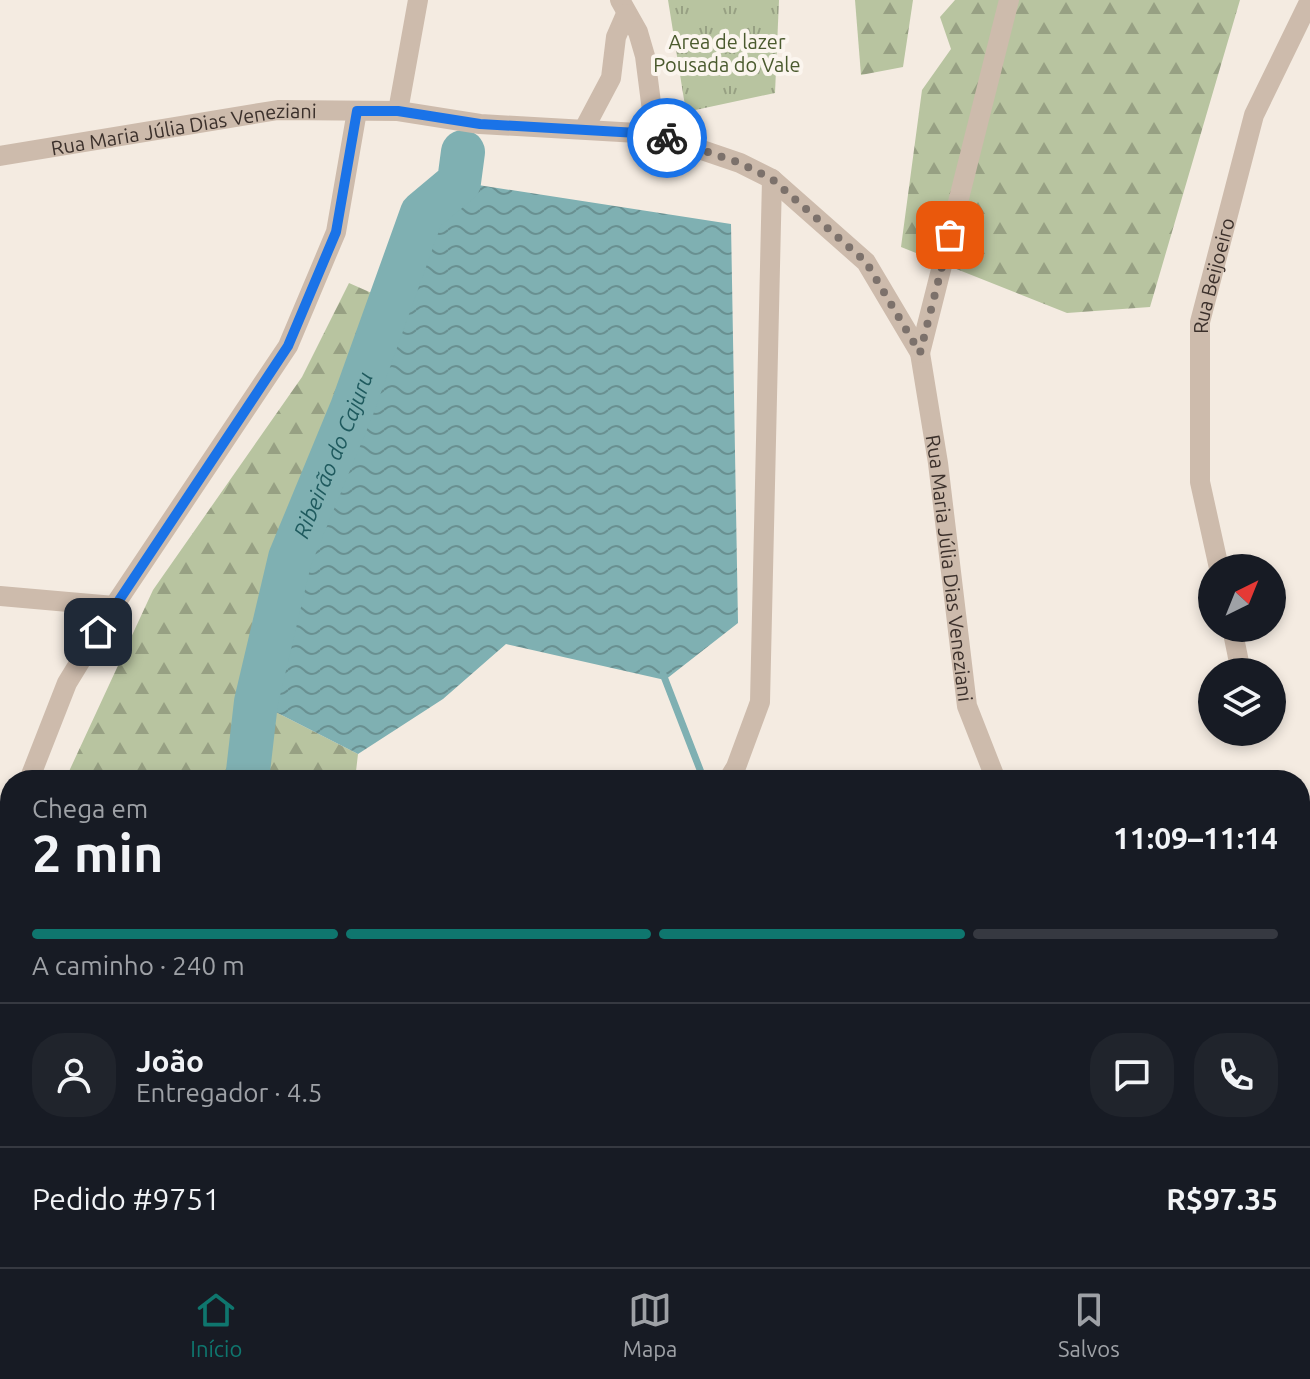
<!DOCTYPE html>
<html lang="pt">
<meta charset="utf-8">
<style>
:root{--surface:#171b24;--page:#20242c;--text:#f1f3f6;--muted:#9ea1a6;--line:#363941;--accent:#0f766e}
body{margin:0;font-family:Ubuntu,sans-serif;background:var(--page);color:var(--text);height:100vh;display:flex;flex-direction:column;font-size:30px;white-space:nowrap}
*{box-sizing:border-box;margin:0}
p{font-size:26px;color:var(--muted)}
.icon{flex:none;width:44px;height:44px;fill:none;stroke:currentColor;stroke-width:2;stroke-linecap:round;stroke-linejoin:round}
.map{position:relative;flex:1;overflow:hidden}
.details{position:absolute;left:0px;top:770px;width:1310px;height:498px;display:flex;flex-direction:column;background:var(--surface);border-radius:32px 32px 0 0;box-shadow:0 4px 12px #0003}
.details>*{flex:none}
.needle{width:52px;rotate:43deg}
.buttons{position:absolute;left:1198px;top:554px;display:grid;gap:16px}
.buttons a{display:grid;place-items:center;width:88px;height:88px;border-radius:50%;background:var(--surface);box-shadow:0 4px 12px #0003;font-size:40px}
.pin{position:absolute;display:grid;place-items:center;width:68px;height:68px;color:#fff;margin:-34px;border-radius:16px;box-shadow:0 4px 12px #0006}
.courier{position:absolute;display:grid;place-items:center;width:80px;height:80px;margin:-40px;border:6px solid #1a73e8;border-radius:50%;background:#fff;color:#222;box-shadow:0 2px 10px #0007}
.head em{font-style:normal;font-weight:700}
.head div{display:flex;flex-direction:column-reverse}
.head{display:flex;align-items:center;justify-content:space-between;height:136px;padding:0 32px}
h1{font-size:52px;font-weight:700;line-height:60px}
.bar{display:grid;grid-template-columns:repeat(4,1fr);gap:12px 8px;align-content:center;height:96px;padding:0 32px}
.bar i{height:10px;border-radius:6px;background:var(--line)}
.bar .current{background:var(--accent)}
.bar p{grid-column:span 4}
.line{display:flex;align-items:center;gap:20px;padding:0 32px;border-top:2px solid var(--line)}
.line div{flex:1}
.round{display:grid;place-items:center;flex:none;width:84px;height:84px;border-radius:32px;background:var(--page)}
.tab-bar{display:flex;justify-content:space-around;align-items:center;height:112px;border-top:2px solid var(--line);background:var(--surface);font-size:22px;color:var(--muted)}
.tab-bar a{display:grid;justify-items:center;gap:4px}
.tab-bar .current{color:var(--accent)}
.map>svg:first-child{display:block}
.forest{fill:url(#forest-firs)}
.park{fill:url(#park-tufts)}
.water{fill:url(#water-waves)}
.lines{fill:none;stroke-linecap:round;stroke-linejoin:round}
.stream{stroke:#7fb0b2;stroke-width:7}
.river{stroke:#7fb0b2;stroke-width:44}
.street{stroke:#cdbbac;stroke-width:20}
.done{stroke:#7c716b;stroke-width:8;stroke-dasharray:0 14.4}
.route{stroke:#1a73e8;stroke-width:10}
.labels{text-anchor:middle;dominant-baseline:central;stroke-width:8;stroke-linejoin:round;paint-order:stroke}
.park-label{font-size:20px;fill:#4a5a2e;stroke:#fbf5ee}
.street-label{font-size:20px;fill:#3b302b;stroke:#fbf5ee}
.water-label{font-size:22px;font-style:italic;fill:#1f5a5e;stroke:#fbf5ee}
</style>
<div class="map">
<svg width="1310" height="1267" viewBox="0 0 1310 1267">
<defs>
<pattern id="forest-firs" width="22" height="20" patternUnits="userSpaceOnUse" patternTransform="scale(2)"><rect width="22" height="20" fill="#b8c4a0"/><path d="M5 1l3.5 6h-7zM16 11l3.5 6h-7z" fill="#97a083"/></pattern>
<pattern id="park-tufts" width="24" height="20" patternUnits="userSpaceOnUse" patternTransform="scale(2)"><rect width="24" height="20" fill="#b8c4a0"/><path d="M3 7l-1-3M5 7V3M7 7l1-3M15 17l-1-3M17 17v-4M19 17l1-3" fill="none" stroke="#97a083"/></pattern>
<pattern id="water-waves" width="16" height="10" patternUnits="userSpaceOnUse" patternTransform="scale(2)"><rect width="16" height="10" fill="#7fb0b2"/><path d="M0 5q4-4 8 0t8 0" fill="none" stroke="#699091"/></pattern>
</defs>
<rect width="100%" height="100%" fill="#f4ebe1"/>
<!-- forest -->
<g class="forest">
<path d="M855,0H913L903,67L861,75Z"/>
<path d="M955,0H1240L1150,307L1067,313L901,247L922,90L951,49L940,17Z"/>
<path d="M349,283L392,302L352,408L256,702L358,754L355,780H65L153,590L302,377Z"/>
<path d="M1300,1127L1310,1134V1267H916L906,1258H1300Z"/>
<path d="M106,1258H370L371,1267H104Z"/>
</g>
<!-- park -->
<path class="park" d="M668,0H779L775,93L686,112Z"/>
<!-- water -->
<path class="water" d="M459,182L731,224L738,623L665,680L506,644L443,699L358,754L256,702L290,558L352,408L422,213Z"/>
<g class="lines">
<!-- stream -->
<g class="stream">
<path d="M663,674L704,780"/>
<path d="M1251,1258L1265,1267"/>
</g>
<!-- river -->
<g class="river">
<path id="s1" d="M247,780L256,702L290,558L352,408L422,213L459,182L463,152"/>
<path d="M309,1258V1267"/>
</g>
<!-- street -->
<g class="street">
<path d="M620,0L638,32L645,56L655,134"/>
<path d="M398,111L418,0"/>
<path d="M584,129L611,78L616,37L626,14"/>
<path id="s2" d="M0,156L278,110L398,111L480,124L655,134L740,163L772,179L866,262L920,353L938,463L967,706L996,780"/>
<path d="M920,353L1009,0"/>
<path id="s3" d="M1219,568L1200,482V322L1254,115L1310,0"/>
<path d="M0,596L114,606"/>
<path d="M1232,628L1241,672"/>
<path d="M29,780L67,683L114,606L288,346L336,232L357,111"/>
<path d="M728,780L736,767L760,702L772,179"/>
<path d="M0,1001L10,1003"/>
<path d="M1300,1102L1310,1108"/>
<path d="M32,1258V1267"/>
<path d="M859,1258L869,1267"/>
<path d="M402,1267V1258"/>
</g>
</g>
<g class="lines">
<!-- done -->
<path class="done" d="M667,138L740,163L772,179L866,262L920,353L950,235"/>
<!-- route -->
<path class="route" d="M98,632L288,346L336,232L357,111H398L480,124L655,134L667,138"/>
</g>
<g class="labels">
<!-- park labels -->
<g class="park-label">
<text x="727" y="41">Area de lazer<tspan x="727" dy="23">Pousada do Vale</tspan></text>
</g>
<!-- street labels -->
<g class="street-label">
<text stroke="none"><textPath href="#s2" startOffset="186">Rua Maria Júlia Dias Veneziani</textPath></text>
<text stroke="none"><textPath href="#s3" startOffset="296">Rua Beijoeiro</textPath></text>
<text stroke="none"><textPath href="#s2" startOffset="1234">Rua Maria Júlia Dias Veneziani</textPath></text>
</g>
<!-- water labels -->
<g class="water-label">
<text stroke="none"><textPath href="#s1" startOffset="338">Ribeirão do Cajuru</textPath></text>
</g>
</g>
</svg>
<div class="buttons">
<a><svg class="needle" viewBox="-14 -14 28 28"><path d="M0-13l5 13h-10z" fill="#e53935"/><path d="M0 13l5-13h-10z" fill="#9ea1a6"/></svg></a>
<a><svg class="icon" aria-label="layers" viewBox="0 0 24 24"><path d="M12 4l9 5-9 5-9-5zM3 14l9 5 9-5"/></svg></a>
</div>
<div class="pin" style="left:950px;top:235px;background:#ea580c"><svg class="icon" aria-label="bag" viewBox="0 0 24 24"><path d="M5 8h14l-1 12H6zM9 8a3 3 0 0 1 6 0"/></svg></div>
<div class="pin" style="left:98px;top:632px;background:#1f2937"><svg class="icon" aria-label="home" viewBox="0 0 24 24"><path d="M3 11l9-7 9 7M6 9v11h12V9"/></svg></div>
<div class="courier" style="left:667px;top:138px"><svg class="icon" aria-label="bike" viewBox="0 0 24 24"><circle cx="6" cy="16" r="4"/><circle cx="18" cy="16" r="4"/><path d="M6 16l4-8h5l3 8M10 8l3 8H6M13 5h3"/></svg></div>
<section class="details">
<div class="head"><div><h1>2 min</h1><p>Chega em</p></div><em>11:09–11:14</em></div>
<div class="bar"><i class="current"></i><i class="current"></i><i class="current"></i><i></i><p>A caminho · 240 m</p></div>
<div class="line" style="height:144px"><a class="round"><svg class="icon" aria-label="person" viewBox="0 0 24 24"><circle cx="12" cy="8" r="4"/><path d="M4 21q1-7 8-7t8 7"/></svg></a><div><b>João</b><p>Entregador · 4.5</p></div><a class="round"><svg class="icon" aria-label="chat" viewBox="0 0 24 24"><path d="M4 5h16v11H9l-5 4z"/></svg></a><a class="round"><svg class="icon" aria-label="phone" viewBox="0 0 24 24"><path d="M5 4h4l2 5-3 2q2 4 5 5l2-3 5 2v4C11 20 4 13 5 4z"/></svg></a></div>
<div class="line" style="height:104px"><div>Pedido #9751</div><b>R$97.35</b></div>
</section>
</div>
<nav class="tab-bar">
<a class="current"><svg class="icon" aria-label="home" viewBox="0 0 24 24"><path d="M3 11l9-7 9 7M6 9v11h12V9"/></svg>Início</a>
<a><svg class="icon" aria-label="map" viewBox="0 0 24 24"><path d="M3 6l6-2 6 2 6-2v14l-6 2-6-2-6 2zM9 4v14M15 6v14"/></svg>Mapa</a>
<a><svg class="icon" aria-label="saved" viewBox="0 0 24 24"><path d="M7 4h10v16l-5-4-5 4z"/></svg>Salvos</a>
</nav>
